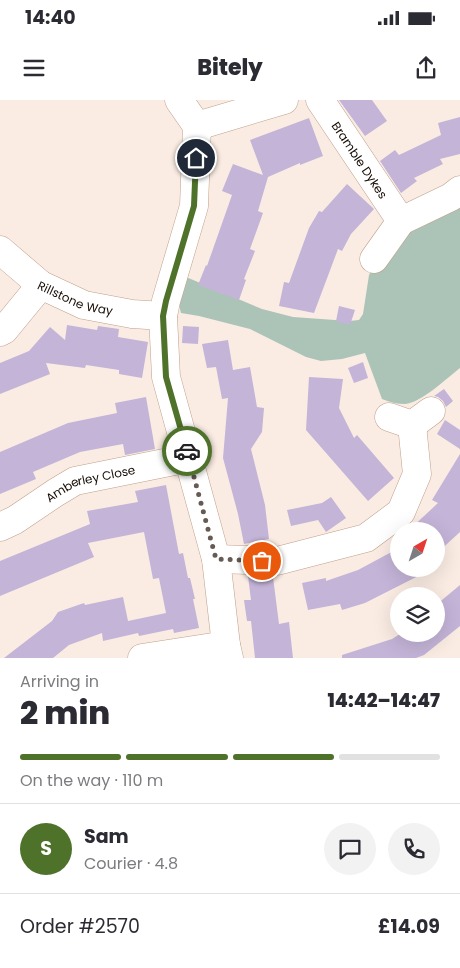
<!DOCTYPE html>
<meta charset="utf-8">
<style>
:root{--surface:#fff;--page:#f2f2f3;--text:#2b2b33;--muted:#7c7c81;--line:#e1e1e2;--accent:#4f722b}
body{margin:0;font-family:Poppins,sans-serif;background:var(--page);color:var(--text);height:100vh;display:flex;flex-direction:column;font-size:19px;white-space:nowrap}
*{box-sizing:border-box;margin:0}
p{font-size:16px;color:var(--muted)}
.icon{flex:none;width:28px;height:28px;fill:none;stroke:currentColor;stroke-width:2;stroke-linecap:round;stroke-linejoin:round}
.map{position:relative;height:558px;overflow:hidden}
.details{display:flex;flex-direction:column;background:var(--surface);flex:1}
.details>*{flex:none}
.needle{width:32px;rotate:39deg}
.buttons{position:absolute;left:390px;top:422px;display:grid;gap:10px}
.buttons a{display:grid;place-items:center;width:55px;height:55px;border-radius:50%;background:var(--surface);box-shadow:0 5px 20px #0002;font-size:25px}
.pin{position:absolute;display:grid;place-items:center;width:42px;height:42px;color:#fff;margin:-21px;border:2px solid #fff;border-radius:50%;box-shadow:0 1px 5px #0007}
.courier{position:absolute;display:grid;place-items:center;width:50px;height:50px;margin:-25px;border:4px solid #4f722b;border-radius:50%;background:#fff;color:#222;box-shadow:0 1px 6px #0007}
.head em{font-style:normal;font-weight:800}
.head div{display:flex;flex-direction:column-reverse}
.head{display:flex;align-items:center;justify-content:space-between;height:85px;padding:0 20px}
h1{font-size:32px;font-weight:800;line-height:38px}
.bar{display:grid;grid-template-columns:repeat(4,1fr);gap:8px 5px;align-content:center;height:60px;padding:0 20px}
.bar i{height:6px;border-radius:4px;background:var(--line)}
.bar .current{background:var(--accent)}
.bar p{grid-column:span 4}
.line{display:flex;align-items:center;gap:12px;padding:0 20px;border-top:1px solid var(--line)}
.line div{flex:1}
.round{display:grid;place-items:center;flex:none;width:52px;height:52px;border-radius:26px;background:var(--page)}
.status{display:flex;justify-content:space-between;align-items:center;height:35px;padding:0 25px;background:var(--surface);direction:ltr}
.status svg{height:14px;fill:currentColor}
header{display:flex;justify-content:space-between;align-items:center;height:65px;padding:0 20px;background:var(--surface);font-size:22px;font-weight:800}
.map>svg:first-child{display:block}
.green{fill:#abc4b7}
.building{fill:#c4b4d8}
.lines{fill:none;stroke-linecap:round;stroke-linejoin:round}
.minor-casing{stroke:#c0a08b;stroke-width:29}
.minor{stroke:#fff;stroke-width:28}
.done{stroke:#665a53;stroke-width:5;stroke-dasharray:0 9}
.route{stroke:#4f722b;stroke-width:6}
.labels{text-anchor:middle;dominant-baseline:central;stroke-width:4.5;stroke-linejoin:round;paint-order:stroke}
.street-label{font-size:12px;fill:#160c05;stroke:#faece3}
</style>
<div class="status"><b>14:40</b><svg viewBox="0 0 49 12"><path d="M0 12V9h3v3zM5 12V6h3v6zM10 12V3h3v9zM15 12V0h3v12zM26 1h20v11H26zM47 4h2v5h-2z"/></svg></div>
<header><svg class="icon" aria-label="menu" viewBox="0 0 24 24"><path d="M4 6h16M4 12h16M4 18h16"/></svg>Bitely<svg class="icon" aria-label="share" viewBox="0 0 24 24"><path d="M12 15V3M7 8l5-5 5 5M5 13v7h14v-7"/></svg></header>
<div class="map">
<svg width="460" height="558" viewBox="0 0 460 558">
<rect width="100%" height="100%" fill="#faece3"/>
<!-- green -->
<path class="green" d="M460,99V268C447,278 421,303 405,304C397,304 389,302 382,299L365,253L342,259L321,261L306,257L250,229L199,216L181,213L179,205L186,177L262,209L293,217L349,221L359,220L363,214L369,175L377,161L402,132Z"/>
<!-- building -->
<g class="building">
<path d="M339,0H372L387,21L365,36Z"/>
<path d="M460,17V54L440,59L443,64L414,78L417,81L401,93L380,61L395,50L399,55L441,35L438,23Z"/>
<path d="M309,18L323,56L300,65V63L268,77L258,111L263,113L250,149L255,151L244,179L246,180L239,200L198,185L206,165L207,166L232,95L222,91L233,64L263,75L250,40Z"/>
<path d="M347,84L374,109L351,134L342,151L338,149L314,213L279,206L284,182L289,183L309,128L319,111L322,112Z"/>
<path d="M339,206L355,210L350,225L336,221Z"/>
<path d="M67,225L97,230L98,226L119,229L118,237L148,242L142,278L119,274V270L86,265L85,268L46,263L50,274L0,294V263L29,251L50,227L65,240Z"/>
<path d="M183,226L199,227L198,244L182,243Z"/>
<path d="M228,240L233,270L250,267L257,307L264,308L262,332L251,349L265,405L269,439L244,444L238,414L223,358L228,298L222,299L216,267L207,268L202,244Z"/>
<path d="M363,262L368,278L354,283L348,268Z"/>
<path d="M309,277L343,279L339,308L354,338L357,335L394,378L368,401L306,330Z"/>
<path d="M444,289L453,301L446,307L443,301L438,297L434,296Z"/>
<path d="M146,297L155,349L125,355L123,344L80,352L33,372L36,379L0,394V352L68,323L117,313L115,303Z"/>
<path d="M445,320L460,330V349L437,334Z"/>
<path d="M460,354V432L436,454V431H408L438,403L432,400Z"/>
<path d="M166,385L179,454L183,453L188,478H190L195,499H193L199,528L174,533L173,529L139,536L138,533L103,541L102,533L69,545L53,558H4L52,521L58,512L84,503L85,505L123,497L128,521L166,513L159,478L153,479L144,432L88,443L94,457L0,496V461L90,424L87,411L138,402L135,391Z"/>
<path d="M331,397L346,418L326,432L318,420L291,426L287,410L322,403Z"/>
<path d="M399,448V469H432L365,503L342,510L340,504L308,510L302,483L326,478V481L358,470Z"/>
<path d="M248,476L273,477L279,524L289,522L293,558H255L251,521H247L244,500H251Z"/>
<path d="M460,485V526L424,555L416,558H342V555L392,539L400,534H436V505Z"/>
</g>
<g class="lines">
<!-- minor casing -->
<g class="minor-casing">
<g id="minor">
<path d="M179,0L197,26L194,106L166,201L163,216L166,277L216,459L226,545L229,558"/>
<path id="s1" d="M320,0L401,121L374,159"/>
<path d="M197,26L284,0"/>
<path d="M401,121L451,97L460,90"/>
<path id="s2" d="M0,150L41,185L84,205L132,214L163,216"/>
<path d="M0,232L4,230L41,185"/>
<path d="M389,317L412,325L431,311"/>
<path id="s3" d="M0,427L15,420L55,393L75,381L189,358"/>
<path d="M216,459L277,461L366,438L401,412L417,374L412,325"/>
<path d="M142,558L226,545"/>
</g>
</g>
<!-- minor -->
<use href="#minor" class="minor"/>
</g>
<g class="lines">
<!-- done -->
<path class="done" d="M187,351L216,459L262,461"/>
<!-- route -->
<path class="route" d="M187,351L166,277L163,216L166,201L194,106L196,58"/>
</g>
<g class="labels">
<!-- street labels -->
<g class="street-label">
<text stroke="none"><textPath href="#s1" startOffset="72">Bramble Dykes</textPath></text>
<text stroke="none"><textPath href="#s2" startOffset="91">Rillstone Way</textPath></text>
<text stroke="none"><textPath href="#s3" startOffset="102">Amberley Close</textPath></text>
</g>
</g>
</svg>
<div class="buttons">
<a><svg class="needle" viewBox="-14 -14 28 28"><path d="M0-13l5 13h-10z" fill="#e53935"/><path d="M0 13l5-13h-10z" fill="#7c7c81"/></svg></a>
<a><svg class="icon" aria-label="layers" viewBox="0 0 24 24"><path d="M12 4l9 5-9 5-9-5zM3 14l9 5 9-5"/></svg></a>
</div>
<div class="pin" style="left:262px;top:461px;background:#ea580c"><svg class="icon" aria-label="bag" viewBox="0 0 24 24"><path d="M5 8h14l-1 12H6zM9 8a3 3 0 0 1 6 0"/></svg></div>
<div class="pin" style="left:196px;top:58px;background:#1f2937"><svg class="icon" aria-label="home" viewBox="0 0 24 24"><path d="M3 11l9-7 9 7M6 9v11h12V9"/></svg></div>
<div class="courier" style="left:187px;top:351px"><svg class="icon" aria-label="car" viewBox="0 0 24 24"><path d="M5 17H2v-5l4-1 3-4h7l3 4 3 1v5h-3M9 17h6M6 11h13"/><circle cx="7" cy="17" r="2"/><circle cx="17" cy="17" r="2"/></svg></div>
</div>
<section class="details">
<div class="head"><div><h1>2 min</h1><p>Arriving in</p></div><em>14:42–14:47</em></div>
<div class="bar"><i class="current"></i><i class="current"></i><i class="current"></i><i></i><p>On the way · 110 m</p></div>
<div class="line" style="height:90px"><b class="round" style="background:var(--accent);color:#fff">S</b><div><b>Sam</b><p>Courier · 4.8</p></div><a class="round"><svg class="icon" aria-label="chat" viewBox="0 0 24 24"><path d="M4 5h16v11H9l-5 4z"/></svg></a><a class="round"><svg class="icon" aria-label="phone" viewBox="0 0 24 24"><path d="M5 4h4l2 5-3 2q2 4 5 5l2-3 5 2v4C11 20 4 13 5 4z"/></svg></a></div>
<div class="line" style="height:65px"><div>Order #2570</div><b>£14.09</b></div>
</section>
